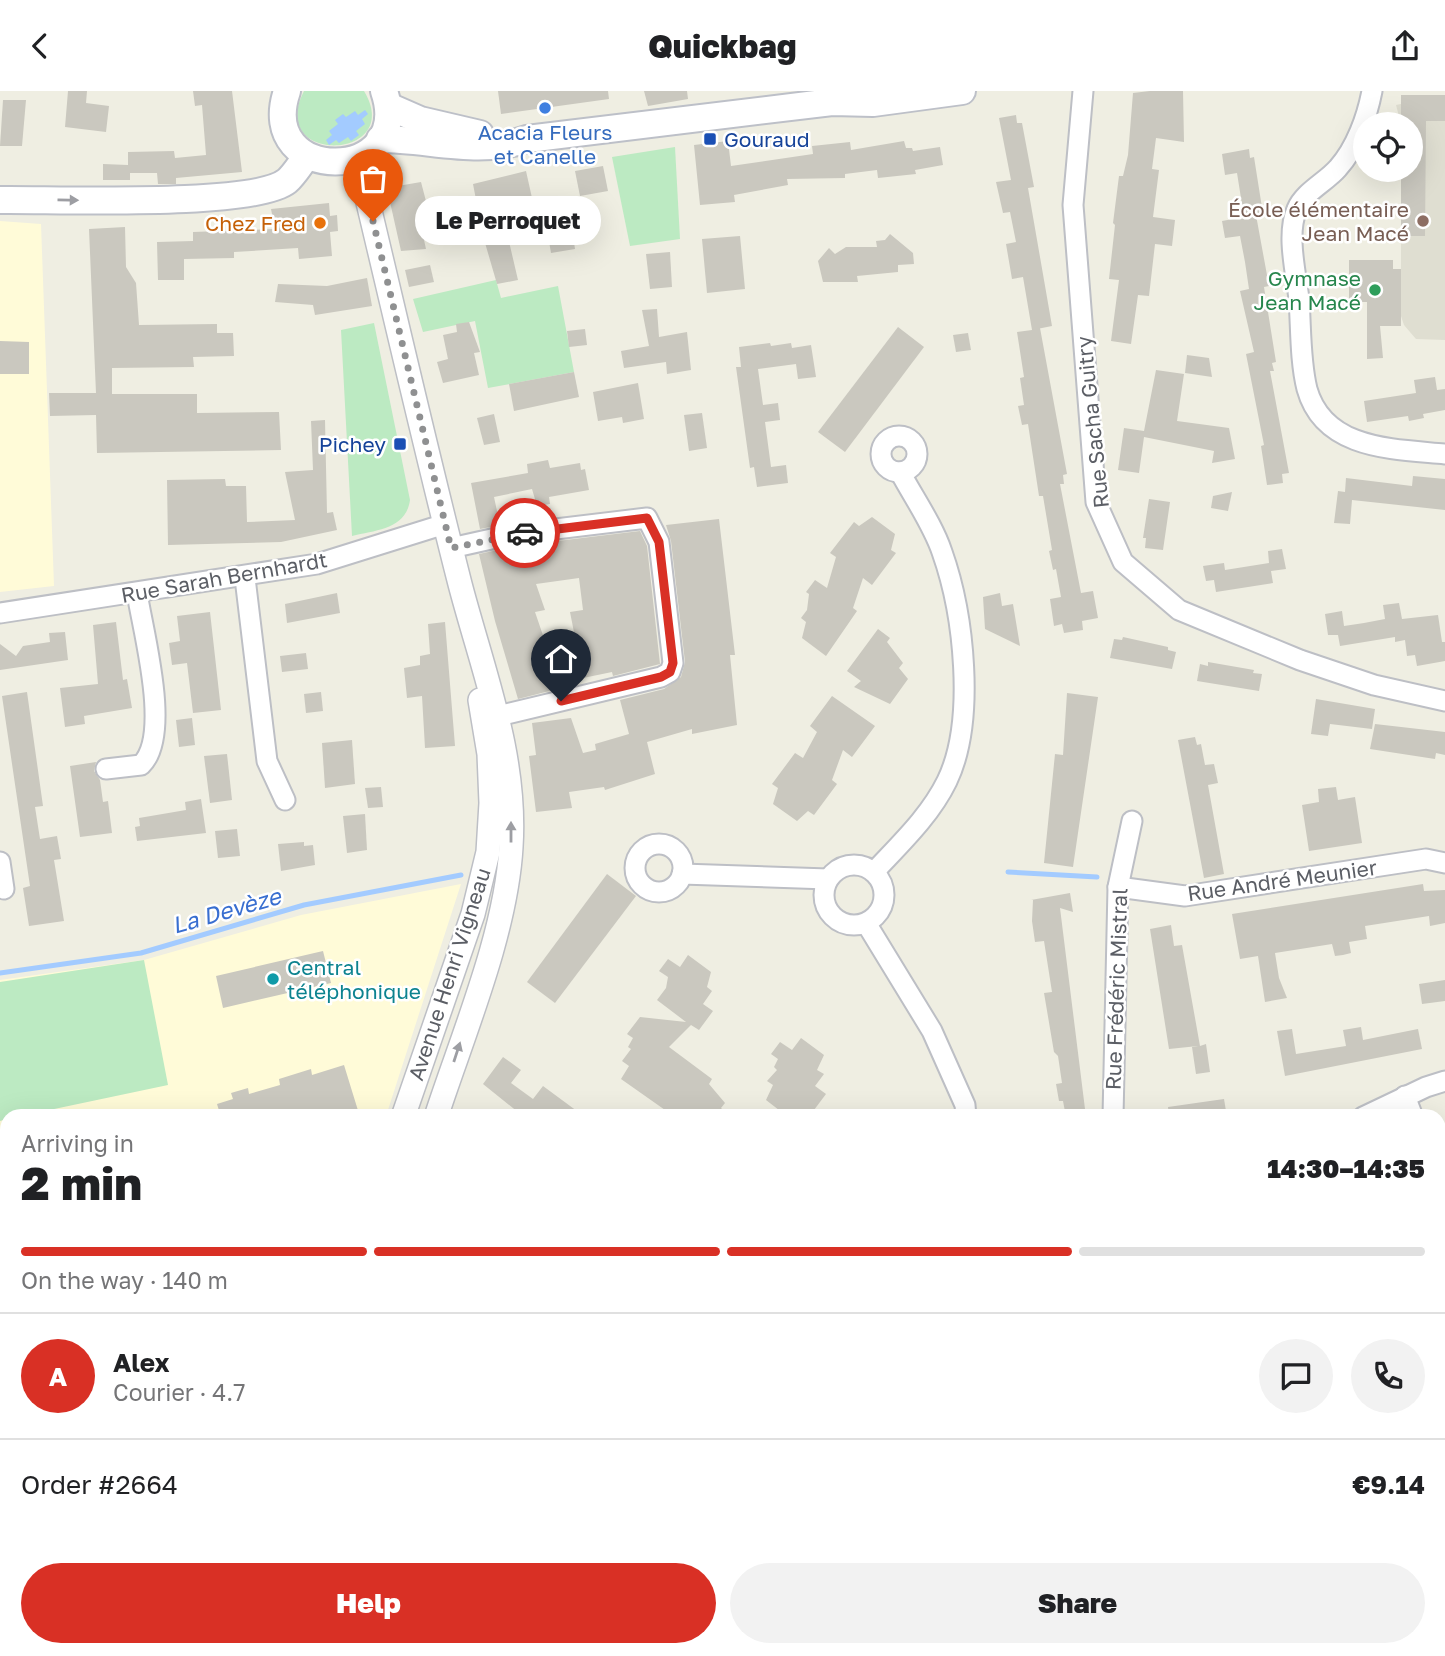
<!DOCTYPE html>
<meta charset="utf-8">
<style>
:root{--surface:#fff;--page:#f2f2f2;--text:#202124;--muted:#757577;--line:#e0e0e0;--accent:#d93025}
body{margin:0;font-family:"Golos Text",sans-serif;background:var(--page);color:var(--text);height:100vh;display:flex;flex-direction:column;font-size:26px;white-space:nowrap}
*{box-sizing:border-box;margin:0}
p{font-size:23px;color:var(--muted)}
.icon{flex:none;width:38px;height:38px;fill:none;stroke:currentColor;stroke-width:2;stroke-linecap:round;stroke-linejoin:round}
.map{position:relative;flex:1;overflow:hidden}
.details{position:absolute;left:0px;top:1018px;width:1446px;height:548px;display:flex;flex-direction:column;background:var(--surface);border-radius:21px 21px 0 0;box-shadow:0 7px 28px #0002}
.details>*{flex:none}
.tools{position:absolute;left:1353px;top:21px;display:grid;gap:14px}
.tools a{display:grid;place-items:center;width:70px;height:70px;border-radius:50%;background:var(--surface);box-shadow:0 7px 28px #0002;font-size:35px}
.pin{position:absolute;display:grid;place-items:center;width:60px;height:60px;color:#fff;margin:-72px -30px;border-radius:50% 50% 50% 0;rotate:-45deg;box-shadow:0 0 7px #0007}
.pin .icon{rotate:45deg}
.courier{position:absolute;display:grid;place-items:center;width:70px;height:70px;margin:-35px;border:5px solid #d93025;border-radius:50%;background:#fff;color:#222;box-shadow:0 2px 9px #0007}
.bubble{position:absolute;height:49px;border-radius:24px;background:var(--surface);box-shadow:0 7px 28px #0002;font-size:23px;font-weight:800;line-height:49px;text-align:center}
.headline em{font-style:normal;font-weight:800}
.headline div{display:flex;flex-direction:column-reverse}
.headline{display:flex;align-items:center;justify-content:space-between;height:119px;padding:0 21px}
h1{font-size:46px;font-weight:800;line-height:52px}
.bar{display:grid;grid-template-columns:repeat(4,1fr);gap:10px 7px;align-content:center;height:84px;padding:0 21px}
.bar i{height:9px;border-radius:5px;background:var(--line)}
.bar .on{background:var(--accent)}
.bar p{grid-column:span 4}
.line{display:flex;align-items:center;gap:18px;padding:0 21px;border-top:2px solid var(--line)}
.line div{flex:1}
.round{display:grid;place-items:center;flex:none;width:74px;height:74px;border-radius:37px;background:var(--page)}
.button{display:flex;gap:14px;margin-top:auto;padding:14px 21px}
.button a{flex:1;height:80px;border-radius:42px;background:var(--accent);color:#fff;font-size:28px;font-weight:800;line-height:80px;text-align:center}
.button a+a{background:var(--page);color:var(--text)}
header{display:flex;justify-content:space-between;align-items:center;height:91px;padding:0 21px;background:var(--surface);font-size:32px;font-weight:800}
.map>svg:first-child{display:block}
.commercial{fill:#fffbd8}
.education{fill:#dfded1}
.green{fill:#bceac2}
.water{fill:#a3cbff}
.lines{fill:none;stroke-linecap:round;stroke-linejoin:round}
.stream{stroke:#a3cbff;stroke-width:5}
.building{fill:#cac8bf}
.minor-casing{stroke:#bdbfc5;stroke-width:23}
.tertiary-casing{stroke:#bdbfc5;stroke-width:26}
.secondary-casing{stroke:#bdc0c8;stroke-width:30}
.minor{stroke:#fff;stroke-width:19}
.tertiary{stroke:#fff;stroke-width:23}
.secondary{stroke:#fff;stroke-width:26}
.oneway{fill:#9d9ea3}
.done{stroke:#8f9091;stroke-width:7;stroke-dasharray:0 12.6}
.route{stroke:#d93025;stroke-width:9}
.shop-dot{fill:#3f7fe0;stroke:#fff;stroke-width:2.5}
.transit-dot{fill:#1a4fb4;stroke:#fff;stroke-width:2.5}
.education-dot{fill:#8d6e63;stroke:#fff;stroke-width:2.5}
.food-dot{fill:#e8710a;stroke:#fff;stroke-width:2.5}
.leisure-dot{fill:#2e9e5b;stroke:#fff;stroke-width:2.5}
.culture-dot{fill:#0f9aa8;stroke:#fff;stroke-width:2.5}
.labels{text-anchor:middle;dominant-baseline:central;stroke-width:5;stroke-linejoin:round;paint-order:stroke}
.shop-label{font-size:21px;fill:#366cbe;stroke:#fff}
.transit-label{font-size:21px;fill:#164399;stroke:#fff;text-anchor:start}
.education-label{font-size:21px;fill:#785e54;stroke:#fff;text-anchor:end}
.food-label{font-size:21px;fill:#c56008;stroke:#fff;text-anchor:end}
.leisure-label{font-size:21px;fill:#27864d;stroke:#fff;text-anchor:end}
.street-label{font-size:21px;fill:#5b5e65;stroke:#fff}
.culture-label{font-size:21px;fill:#0d838f;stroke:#fff;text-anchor:start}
.water-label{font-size:23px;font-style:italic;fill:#386ed0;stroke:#fff}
</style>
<header><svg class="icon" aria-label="back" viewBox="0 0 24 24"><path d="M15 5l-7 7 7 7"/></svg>Quickbag<svg class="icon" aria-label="share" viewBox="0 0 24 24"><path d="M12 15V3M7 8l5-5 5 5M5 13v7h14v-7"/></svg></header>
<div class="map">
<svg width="1445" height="1565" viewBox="0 0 1445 1565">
<rect width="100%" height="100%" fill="#efeee2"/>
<!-- commercial -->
<g class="commercial">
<path d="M0,130L41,133L54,495L0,501Z"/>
<path d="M461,793L386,1025L7,1026V1559H260L259,1565H0V889L144,869L301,824Z"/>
</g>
<!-- education -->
<path class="education" d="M1445,4V249L1416,248L1404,234L1401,225V79H1410V33H1401L1396,14Z"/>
<!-- green -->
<g class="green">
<path d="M304,0H364C406,70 265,75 304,0Z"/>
<path d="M675,56L680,148L630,155L612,66Z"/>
<path d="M496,189L501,207L558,195L574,281L488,297L475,230L423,241L413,208Z"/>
<path d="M374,232L410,409C406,438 377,439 352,445L341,239Z"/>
<path d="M144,869L168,994L21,1025L7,1026V1028L0,1030V891Z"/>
<path d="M1439,1409L1445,1410V1565H1354L1357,1559H1438Z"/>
</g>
<!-- water -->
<path class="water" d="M365,19L368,23L362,28L365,33L356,40L359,44L351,50L348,46L339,52L336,49L329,54L326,49L332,44L329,40L338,33L335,29L343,23L346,26L355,20L358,24Z"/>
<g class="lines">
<!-- stream -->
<g class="stream">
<path d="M1008,781L1097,786"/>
<path d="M0,882L141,862L304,814L461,784"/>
</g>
</g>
<!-- building -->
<g class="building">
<path d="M68,0H87L86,12L109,15L106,41L65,36Z"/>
<path d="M193,0H232L242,81L176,87V93H158L157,82H130V89H103V73L128,74V61L174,60L175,67L206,64L202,14L195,15Z"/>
<path d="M498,0H608L609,8L501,23Z"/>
<path d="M644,0H687L688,8L648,15Z"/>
<path d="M1150,0H1183L1184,51L1156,47L1152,78L1159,79L1153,126L1175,129L1172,155L1155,153L1149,205L1138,204L1131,253L1111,250L1119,189L1109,188L1115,134L1113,132L1119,85H1123L1128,64L1133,2Z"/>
<path d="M1401,4H1445V30H1426L1425,145H1401V79H1410V33H1401Z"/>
<path d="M3,9H26L22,55H0Z"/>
<path d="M1016,24L1017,32H1022L1034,96L1028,97L1052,235L1037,238L1040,237L1067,383L1063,384L1064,393H1060L1081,502L1093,500L1098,527L1082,530L1083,539L1064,542L1062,533L1054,535L1050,508L1061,506L1056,478L1053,479L1049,460L1052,459L1043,405H1039L1028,333L1022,334L1018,315L1024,314L1020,287L1024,286L1017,241L1032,239L1023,186L1012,188L1006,153L1016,151L1010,121L1003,122L996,91L1011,89L999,27Z"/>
<path d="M728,50L731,75L813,63L812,55L850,51L851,59L904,50L906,57H912L913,60L940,56L943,74L915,79L916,83L878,87L877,79L845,83V87L787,88L788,94L734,104L735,111L700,114L694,54Z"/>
<path d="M1249,58L1250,67L1254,66L1263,123L1251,125L1256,124L1269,195L1264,196L1276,271L1272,272L1274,280H1270L1289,382L1282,383L1283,392L1267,394L1261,355L1264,354L1246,263L1254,261L1240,200L1249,198L1245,171L1240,145L1225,147L1222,130L1244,126L1237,82L1225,84L1222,63Z"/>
<path d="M603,75L608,100L580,105L575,80Z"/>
<path d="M526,80L532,107L510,112L515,131L506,132L511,141L507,142L518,189L497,193L483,145L473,93Z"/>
<path d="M421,91L433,137L422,140L426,158L401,160L388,102L392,96Z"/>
<path d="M567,105L575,158L551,162L542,109Z"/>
<path d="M329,112L330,125L337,124L338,140L330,141L332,165L299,168L298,157L234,161V167L184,168V189H158L157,151L193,150V141L275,138L271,118Z"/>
<path d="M125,136L126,176L136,192L139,234L217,233V242H233L234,265L193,266L194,276L112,277V303H197V322L279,321L281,359L97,362L96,324L50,325L49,302H96L89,138Z"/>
<path d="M890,143L913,162L914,173L898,174V181L857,185L858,191H823L818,170L829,157L835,163L846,156H877L876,150L885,149Z"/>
<path d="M740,145L745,198L707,202L702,148Z"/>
<path d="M670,161L672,196L650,198L646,163Z"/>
<path d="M1349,169H1393V178H1401V235H1380L1383,267L1367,268V211H1349Z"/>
<path d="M430,174L434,191L409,196L405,179Z"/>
<path d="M367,187L372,215L315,224L313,214L275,211L278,193L327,195Z"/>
<path d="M657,218L659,246L687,241L691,279L667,283L666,271L624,277L621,260L649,255L642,219Z"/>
<path d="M469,231L480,261L474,262L479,284L443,292L437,271L448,268L443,244L457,241L456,233Z"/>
<path d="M898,236L924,256L845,361L818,341Z"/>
<path d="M585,238L587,254L569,256L567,240Z"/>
<path d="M968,242L971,259L956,261L953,244Z"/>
<path d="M0,250L29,251V283H0Z"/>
<path d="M770,252L771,255L791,252L792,257L811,254L816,286L798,288L796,273L758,278L763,314L778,312L780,329L765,331L771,376L786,374L788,392L757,396L754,376L750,377L736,276H741L739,256Z"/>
<path d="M1187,264L1209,267L1212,286L1185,282Z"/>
<path d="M1156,279L1184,283L1177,330L1229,337L1235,368L1212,372L1214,360L1144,346L1139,382L1118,379L1124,337L1144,340Z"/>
<path d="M574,281L579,306L514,320L509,293Z"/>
<path d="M1435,286L1437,299L1445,298V319L1423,323L1424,327L1409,330L1408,325L1367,331L1364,310L1416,302L1414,289Z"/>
<path d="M638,292L644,328L623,332L622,326L598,330L593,301Z"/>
<path d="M702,322L707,357L689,360L684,324Z"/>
<path d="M494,323L500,351L484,354L477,327Z"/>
<path d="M325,329L327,422L333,421L337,439L281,451L168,454L167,389L225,388L226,395H246L247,431L295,429L285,381L313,379L311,330Z"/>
<path d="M548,369L550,377L580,372L581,379L585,378L589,399L549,406L550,413L537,415L532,398L494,406L500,434L480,438L471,392L528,382L527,373Z"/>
<path d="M1413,385L1445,388V419L1352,409L1350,433L1334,432L1338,400L1345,401L1346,387L1412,395Z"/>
<path d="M1232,401L1228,420L1211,417L1213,405Z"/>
<path d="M1149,408L1170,411L1163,459L1145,457L1146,447H1143Z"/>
<path d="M872,426L895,443L891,459L896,462L872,494L863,487L853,517L857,520L826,565L802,547L806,531L801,527L807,519L809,503L806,501L815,489L827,497L836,466L830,462L854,431L859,435Z"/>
<path d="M719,428L735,564H730L737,634L692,643V638L647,651L655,683L605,699L604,696L569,701L572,717L536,721L529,665L536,664L532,632L571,627L583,662L596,659L595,653L629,643L620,609L664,598L681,586L685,571L671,450L666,434Z"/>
<path d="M640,440L647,455L660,573L613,585L612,581L583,587L570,521L583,519L579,487L536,493L545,519L535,521L561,597L518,608L495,530L479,463L516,455Z"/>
<path d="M1282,458L1286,478L1271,480L1273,492L1216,501L1214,489L1206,490L1203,475L1224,472L1225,479L1269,472L1268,460Z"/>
<path d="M337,502L340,522L287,532L285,513Z"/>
<path d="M1000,502L1002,515L1013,513L1020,555L985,538L983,506Z"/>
<path d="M1399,512L1402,528L1438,524L1442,551H1445V570L1417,575L1415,564L1407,565L1405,549L1395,551V546L1340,555L1338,544H1328L1325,523L1342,520L1344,535L1364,532L1385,528L1383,514Z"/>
<path d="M210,521L221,619L193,622L187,572L172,574L169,552L180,550L177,525Z"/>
<path d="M116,531L123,589L127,588L132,617L84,625L85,633L65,636L60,597L98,593L93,534Z"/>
<path d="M445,531L455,655L425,657L422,605L407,607L404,577L420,574V565L430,563L428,533Z"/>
<path d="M878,538L890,547L887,551L903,572L899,577L908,588L890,613L854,596L861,590L847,580Z"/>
<path d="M65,541L68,569L0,579V553L16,565L23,555L50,551L49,542Z"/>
<path d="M1123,546L1168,556V559L1176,561L1172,578L1110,567L1114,548L1122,549Z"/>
<path d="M306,562L308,578L282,581L280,565Z"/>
<path d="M1208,571L1254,579L1253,582L1262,583L1259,600L1197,590L1200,573L1208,575Z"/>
<path d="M27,601L43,715L35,716L40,748L57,745L61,768L54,769L64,830L29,835L23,797L30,795L2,605Z"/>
<path d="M321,601L323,620L306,622L304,603Z"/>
<path d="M1067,602L1098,606L1073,776L1044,772L1055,663L1063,664Z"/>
<path d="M832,605L875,635L852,666L843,659L832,689L837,693L814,724L808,720L797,730L773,713L778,697L772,693L795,662L803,667L817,641L810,635Z"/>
<path d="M1316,608L1375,618L1372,638L1330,633L1328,645L1311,643Z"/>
<path d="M192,627L195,654L179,656L176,629Z"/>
<path d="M1375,633L1445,641V664L1436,662L1435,668L1370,658Z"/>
<path d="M1195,646L1197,654L1201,653L1205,674L1214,673L1218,692L1208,694L1224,783L1204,787L1178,649Z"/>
<path d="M352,649L355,693L325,697L322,652Z"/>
<path d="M227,663L232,709L210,712L204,665Z"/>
<path d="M96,671L94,680L100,689L103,711L108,710L112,742L80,746L70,675Z"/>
<path d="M381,696L383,716L368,717L365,697Z"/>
<path d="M1336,696L1338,709L1355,706L1362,752L1309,760L1302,714L1319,711L1318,698Z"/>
<path d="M201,708L206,742L137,750L135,736L140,735L139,727L186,719L185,711Z"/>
<path d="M365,723L367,759L347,762L343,725Z"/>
<path d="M237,738L240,765L218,767L215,740Z"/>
<path d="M304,751V755L313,754L315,774L281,780L278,753Z"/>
<path d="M607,783L636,805L555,912L527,891Z"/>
<path d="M1423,793L1424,800L1445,799V832L1430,835L1429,825L1365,835L1367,848L1349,851L1351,862L1343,864L1335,865L1332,853L1275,862L1279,887L1287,907L1265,911L1258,865L1240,868L1232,823Z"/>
<path d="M1070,802L1073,821L1060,817L1086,1026H1066L1063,1010H1059L1056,993L1062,992L1058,965L1054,961L1044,902L1052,901L1044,850L1035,851L1032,830L1033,809H1031Z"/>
<path d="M1171,834L1174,855L1182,854L1200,955L1206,953L1210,981L1196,983L1192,956L1198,955L1169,958L1150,838Z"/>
<path d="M323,860L331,892L223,917L216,885Z"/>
<path d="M688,864L711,881L707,896L712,900L703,913L713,920L699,939L691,934L669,956L712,988L709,993L725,1012L721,1017L730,1026H675L621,988L629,975L622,970L631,958L628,956L633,947L627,943L640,926L686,931L657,909L666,897L668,886L659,880L668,868L680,876Z"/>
<path d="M1445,889V910L1422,913L1419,893Z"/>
<path d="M1361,936L1363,949L1418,938L1422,958L1285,985L1277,940L1292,938L1296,963L1346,955L1343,939Z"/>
<path d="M801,947L824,964L817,979L824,983L815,995L826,1003L811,1023L804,1018L796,1026H788L766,1009L773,994L767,990L777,979L774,976L778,968L771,963L780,951L792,959Z"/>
<path d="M503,966L521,979L511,992L533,1008L543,995L585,1026H524L483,993Z"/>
<path d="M344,974L360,1026H221L217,1013L233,1008L231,1002L248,997L249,1003L280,994L279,988L311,978L312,984Z"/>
<path d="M1224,1008L1227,1026H1169L1168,1016Z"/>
</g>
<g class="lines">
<!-- minor casing -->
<g class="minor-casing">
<g id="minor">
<path d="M1083,0L1073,114L1096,411L1123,471L1179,519L1300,569L1374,594L1445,610"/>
<path d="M1372,0C1367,26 1356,57 1338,77C1326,91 1304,101 1297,118C1286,143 1296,182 1299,208C1301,237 1300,270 1307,298C1324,359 1393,358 1445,363"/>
<circle cx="899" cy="363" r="18"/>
<path d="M451,457L514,443L647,427L659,451L673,572L670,581L661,586L498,625"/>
<path d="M245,487L267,670L285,709"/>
<path d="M0,522L317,473L445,433"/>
<path d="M106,678L141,674C172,645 143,541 137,502"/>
<circle cx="659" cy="777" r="24"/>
<path d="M0,771L4,798"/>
<circle cx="854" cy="804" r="30"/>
<path d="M874,781C900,753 930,725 947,690C976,630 964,523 942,461C933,434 914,407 900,381"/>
<path d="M682,783L828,788"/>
<path d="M1118,796L1185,805L1426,768L1445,772"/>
<path d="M866,832L932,940L965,1014L966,1026"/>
<path d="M1405,1005L1413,1026"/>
<path d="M1113,1026L1118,796L1132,730"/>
<path d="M1363,1026L1426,996L1445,990"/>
<path d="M1103,1559L1113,1565"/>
<path d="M757,1565L759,1559"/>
<path d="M1218,1565L1222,1559"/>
<path d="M1243,1565L1244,1559"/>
</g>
</g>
<!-- tertiary casing -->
<g class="tertiary-casing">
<g id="tertiary">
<path d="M373,57L366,103C397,233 427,364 460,493C483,581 517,664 511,756C506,843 463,943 436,1026"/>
<path d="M403,1026L473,823L488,761L491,712L489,663L480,609"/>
<path d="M272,1565L273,1559"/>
<path d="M305,1565L306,1559"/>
</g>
</g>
<!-- secondary casing -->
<g class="secondary-casing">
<g id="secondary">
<path d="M287,0C255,95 416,93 384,0"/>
<path d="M388,15L420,29L480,43"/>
<path d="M380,48C430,48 478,65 527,48L832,11L873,12L962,0"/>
<path d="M0,109C52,108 253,117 287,90C295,83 301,72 307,65"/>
</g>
</g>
<!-- minor -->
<use href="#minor" class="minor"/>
<!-- tertiary -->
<use href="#tertiary" class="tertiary"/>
<!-- secondary -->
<use href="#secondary" class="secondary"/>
</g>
<!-- one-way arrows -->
<defs><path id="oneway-solid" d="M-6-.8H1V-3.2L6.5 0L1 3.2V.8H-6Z" transform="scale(1.75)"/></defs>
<g class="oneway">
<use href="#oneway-solid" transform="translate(68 109) rotate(1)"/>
<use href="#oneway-solid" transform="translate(511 741) rotate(-90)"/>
<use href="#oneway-solid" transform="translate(457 961) rotate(-72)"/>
</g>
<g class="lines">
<!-- done -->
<path class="done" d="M373,130L451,457L525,442"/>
<!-- route -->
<path class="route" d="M525,442L647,427L659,451L673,572L670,581L661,586L561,610"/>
</g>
<!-- markers -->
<circle class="shop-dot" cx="545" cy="17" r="7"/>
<g class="transit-dot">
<rect x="703" y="41" width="14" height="14" rx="3.5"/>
<rect x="393" y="346" width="14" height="14" rx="3.5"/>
</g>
<circle class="education-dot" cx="1423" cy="130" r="7"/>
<circle class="food-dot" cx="320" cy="132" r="7"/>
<circle class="leisure-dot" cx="1375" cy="199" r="7"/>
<circle class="culture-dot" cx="273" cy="888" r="7"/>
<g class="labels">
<!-- shop labels -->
<g class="shop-label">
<text x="545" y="41">Acacia Fleurs<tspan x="545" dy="24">et Canelle</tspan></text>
</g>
<!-- transit labels -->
<g class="transit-label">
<text x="724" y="48">Gouraud</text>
<text x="386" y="353" text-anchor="end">Pichey</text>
</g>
<!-- education labels -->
<g class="education-label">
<text x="1409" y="118">École élémentaire<tspan x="1409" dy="24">Jean Macé</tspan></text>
</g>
<!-- food labels -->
<g class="food-label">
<text x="306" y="132">Chez Fred</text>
</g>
<!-- leisure labels -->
<g class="leisure-label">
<text x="1361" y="187">Gymnase<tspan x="1361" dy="24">Jean Macé</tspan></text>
</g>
<!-- street labels -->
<g class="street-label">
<text transform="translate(1092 331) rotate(-96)">Rue Sacha Guitry</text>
<text transform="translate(224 486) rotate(-10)">Rue Sarah Bernhardt</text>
<text transform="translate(1282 789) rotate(-8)">Rue André Meunier</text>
<text transform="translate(449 883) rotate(-72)">Avenue Henri Vigneau</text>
<text transform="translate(1116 898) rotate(-88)">Rue Frédéric Mistral</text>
</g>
<!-- culture labels -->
<g class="culture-label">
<text x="287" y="876">Central<tspan x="287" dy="24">téléphonique</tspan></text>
</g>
<!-- water labels -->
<g class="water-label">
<text transform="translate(226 819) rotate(-16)">La Devèze</text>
</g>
</g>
</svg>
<div class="tools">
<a><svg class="icon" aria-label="locate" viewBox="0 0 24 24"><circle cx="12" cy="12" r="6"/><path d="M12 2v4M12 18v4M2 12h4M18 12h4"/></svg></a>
</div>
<div class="pin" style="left:373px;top:130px;background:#ea580c"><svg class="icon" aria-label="bag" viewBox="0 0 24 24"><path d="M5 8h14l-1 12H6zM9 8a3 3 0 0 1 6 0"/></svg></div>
<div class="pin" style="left:561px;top:610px;background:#1f2937"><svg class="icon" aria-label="home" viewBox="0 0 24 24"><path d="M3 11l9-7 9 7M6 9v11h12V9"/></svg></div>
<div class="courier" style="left:525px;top:442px"><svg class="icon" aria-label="car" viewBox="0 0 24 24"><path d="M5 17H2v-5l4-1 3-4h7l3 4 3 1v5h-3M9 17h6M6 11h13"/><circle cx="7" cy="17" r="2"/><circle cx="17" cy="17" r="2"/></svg></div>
<div class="bubble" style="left:415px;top:105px;width:186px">Le Perroquet</div>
<section class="details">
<div class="headline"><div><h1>2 min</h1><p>Arriving in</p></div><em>14:30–14:35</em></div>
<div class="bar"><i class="on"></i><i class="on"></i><i class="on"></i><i></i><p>On the way · 140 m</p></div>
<div class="line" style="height:126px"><b class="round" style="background:var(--accent);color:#fff">A</b><div><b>Alex</b><p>Courier · 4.7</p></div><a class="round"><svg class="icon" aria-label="chat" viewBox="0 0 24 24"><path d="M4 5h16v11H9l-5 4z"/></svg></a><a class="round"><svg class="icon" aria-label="phone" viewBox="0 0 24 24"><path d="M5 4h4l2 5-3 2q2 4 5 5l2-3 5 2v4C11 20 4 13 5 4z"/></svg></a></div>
<div class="line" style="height:91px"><div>Order #2664</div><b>€9.14</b></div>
<div class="button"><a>Help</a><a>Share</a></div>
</section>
</div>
